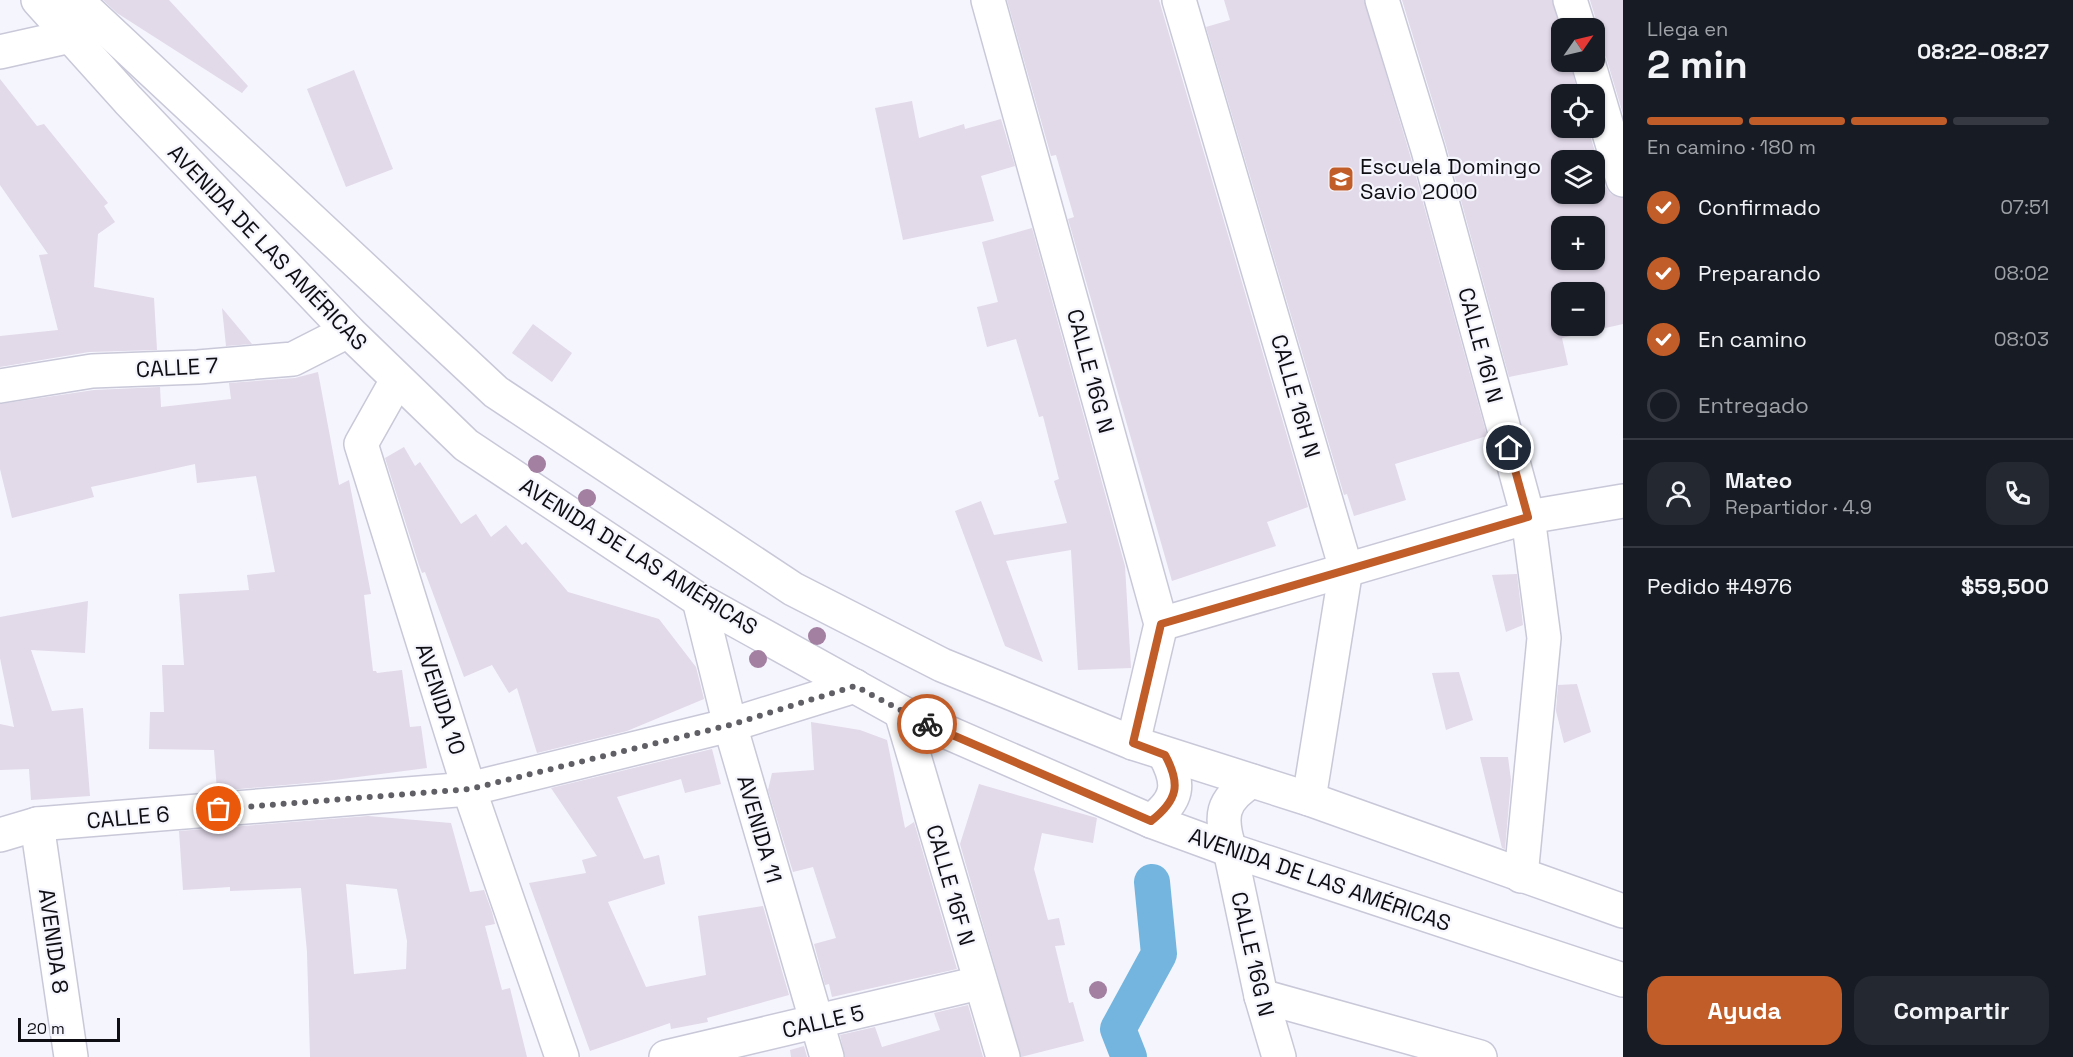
<!DOCTYPE html>
<html lang="es">
<meta charset="utf-8">
<style>
:root{--surface:#171b24;--page:#242831;--text:#f1f3f6;--muted:#9ea1a6;--line:#363941;--accent:#c15d28}
body{margin:0;font-family:"Space Grotesk",sans-serif;background:var(--page);color:var(--text);height:100vh;display:flex;flex-direction:column;font-size:22px;white-space:nowrap}
*{box-sizing:border-box;margin:0}
p{font-size:20px;color:var(--muted)}
.icon{flex:none;width:33px;height:33px;fill:none;stroke:currentColor;stroke-width:2;stroke-linecap:round;stroke-linejoin:round}
.map{position:relative;flex:1;overflow:hidden}
.drawer{display:flex;flex-direction:column;background:var(--surface);width:450px}
.drawer>*{flex:none}
.needle{width:39px;rotate:56deg}
.fabs{position:absolute;left:1551px;top:18px;display:grid;gap:12px}
.fabs a{display:grid;place-items:center;width:54px;height:54px;border-radius:12px;background:var(--surface);box-shadow:0 2px 4px #0004;font-size:30px}
.scale{position:absolute;left:18px;bottom:15px;width:102px;box-sizing:border-box;padding-left:6px;border:3px solid #0f0e14;border-top:0;font-size:16px;line-height:21px;white-space:nowrap;color:#0f0e14;-webkit-text-stroke:4px #f5f5fd;paint-order:stroke}
.pin{position:absolute;display:grid;place-items:center;width:51px;height:51px;color:#fff;margin:-26px;border:3px solid #fff;border-radius:50%;box-shadow:0 2px 6px #0007}
.courier{position:absolute;display:grid;place-items:center;width:60px;height:60px;margin:-30px;border:4px solid #c15d28;border-radius:50%;background:#fff;color:#222;box-shadow:0 2px 8px #0007}
.headline em{font-style:normal;font-weight:700}
.headline div{display:flex;flex-direction:column-reverse}
.headline{display:flex;align-items:center;justify-content:space-between;height:102px;padding:0 24px}
h1{font-size:39px;font-weight:700;line-height:45px}
.bar{display:grid;grid-template-columns:repeat(4,1fr);gap:9px 6px;align-content:center;height:72px;padding:0 24px}
.bar i{height:8px;border-radius:4px;background:var(--line)}
.bar .active{background:var(--accent)}
.bar p{grid-column:span 4}
.line{display:flex;align-items:center;gap:15px;padding:0 24px;border-top:2px solid var(--line)}
.line div{flex:1}
.round{display:grid;place-items:center;flex:none;width:63px;height:63px;border-radius:18px;background:var(--page)}
ol{padding:0 24px;list-style:none}
li{display:flex;align-items:center;gap:18px;height:66px}
li p{margin-inline-start:auto}
li .icon{padding:6px;border-radius:50%;background:var(--accent);color:#fff;stroke-width:4}
li:last-child{color:var(--muted)}
li i{width:33px;height:33px;border:3px solid var(--line);border-radius:50%}
.button{display:flex;gap:12px;margin-top:auto;padding:12px 24px}
.button a{flex:1;height:69px;border-radius:18px;background:var(--accent);color:#fff;font-size:24px;font-weight:700;line-height:69px;text-align:center}
.button a+a{background:var(--page);color:var(--text)}
main{display:flex;flex:1;min-height:0}
.map>svg:first-child{display:block}
.lines{fill:none;stroke-linecap:round;stroke-linejoin:round}
.canal{stroke:#74b5df;stroke-width:36}
.building{fill:#e2d9e9;fill-rule:evenodd}
.street-casing{stroke:#c8c8d9;stroke-width:36}
.secondary-casing{stroke:#c8c8d9;stroke-width:36}
.street{stroke:#fff;stroke-width:33}
.secondary{stroke:#fff;stroke-width:33}
.tree{fill:#a37fa1}
.done{stroke:#605f66;stroke-width:6;stroke-dasharray:0 10.8}
.route{stroke:#c15d28;stroke-width:8}
.labels{text-anchor:middle;dominant-baseline:central;stroke-width:4.5;stroke-linejoin:round;paint-order:stroke}
.poi-label{font-size:22px;fill:#0f0e14;stroke:#f5f5fd;text-anchor:start}
.street-label{font-size:22px;fill:#0f0e14;stroke:#f5f5fd}
</style>
<main>
<div class="map">
<svg width="1623" height="1057" viewBox="0 0 1623 1057">
<rect width="100%" height="100%" fill="#f5f5fd"/>
<g class="lines">
<!-- canal -->
<path class="canal" d="M1129,1057L1118,1029L1159,954L1152,882"/>
</g>
<!-- building -->
<g class="building">
<path d="M103,0H169L248,86L242,93L117,13Z"/>
<path d="M1007,0H1159L1308,507L1267,522L1276,546L1172,581L1068,219L1074,217L1056,155L1051,156Z"/>
<path d="M1224,0H1364L1410,155L1487,436L1395,464L1406,500L1354,516L1347,494L1344,495L1206,27L1230,20Z"/>
<path d="M1402,0H1552L1562,34V62H1570L1578,94H1562V128H1588L1605,186L1611,194L1623,198V324L1562,338L1568,365L1509,377L1446,145ZM1562,160H1594V194H1562ZM1562,226H1594V260H1562ZM1562,292H1594V326H1562Z"/>
<path d="M1590,0H1623V114L1606,57L1594,45L1597,23Z"/>
<path d="M354,70L393,169L346,187L307,89Z"/>
<path d="M0,79L37,126L44,124L108,203L104,206L115,222L98,234L94,287L154,298L157,350L89,352L0,367V336L58,330L39,255L48,254L0,185Z"/>
<path d="M912,101L919,138L964,124L965,129L1001,119L1015,166L981,176L994,221L903,240L875,108Z"/>
<path d="M1032,228L1125,566L1131,668L1078,670L1071,550L1006,561L1043,662L1005,646L955,511L981,501L994,535L1067,523L1054,481L1059,479L1043,416L1039,417L1016,339L987,347L977,307L998,302L982,242Z"/>
<path d="M222,308L252,344L226,346Z"/>
<path d="M533,324L572,353L552,382L512,353Z"/>
<path d="M318,372L339,485L349,480L371,594L364,595L373,671H376L377,673L402,670L410,727L421,726L427,768L319,782L217,791L214,750L149,749L150,712H164L162,665H184L179,594L249,590L247,575L275,572L256,476L197,483L195,464L91,487L94,497L12,518L0,469V404L94,390L160,387L161,407L231,399L229,383L295,378Z"/>
<path d="M404,447L415,466L420,462L461,524L476,514L491,537L506,525L522,545L526,542L568,592L659,619L696,667L704,699L627,731L537,753L517,688L509,693L492,665L464,677L425,572L422,573L419,565L385,458Z"/>
<path d="M1517,574L1523,625L1506,632L1492,575Z"/>
<path d="M88,601L85,653L31,650L52,711L83,708L90,796L31,800L29,769L0,770V724L14,727L0,658V617Z"/>
<path d="M1459,672L1473,720L1446,730L1432,673Z"/>
<path d="M1577,684L1591,732L1564,743L1556,711L1558,685Z"/>
<path d="M811,722L860,730L887,740L905,828L914,822L957,969L832,997L829,984L825,985L814,944L836,938L813,867L793,872L768,790L772,773L814,770Z"/>
<path d="M712,749L721,784L685,793L681,779L617,797L644,859L659,855L665,884L608,902L646,987L706,975L698,916L763,906L789,995L707,1018L708,1022L671,1029L670,1023L590,1051L529,883L586,873L582,860L597,856L551,788Z"/>
<path d="M1480,757H1508L1511,780L1505,849L1502,848Z"/>
<path d="M979,784L1097,818L1093,843L1042,833L1034,869L1048,920L1059,918L1065,945L1055,946L1069,1003L1073,1002L1084,1041L1021,1057L960,844Z"/>
<path d="M368,816L451,823L470,892L484,890L492,912L495,924L485,926L502,990L510,988L527,1057H310L307,952L301,888L230,891V887L183,890L179,831ZM346,884L397,889L407,941L406,969L354,974Z"/>
<path d="M968,1005L983,1057H845L840,1035L875,1027L882,1047L940,1030L934,1013Z"/>
<path d="M804,1046L807,1057H791L790,1050Z"/>
</g>
<g class="lines">
<!-- street casing -->
<g class="street-casing">
<g id="street">
<path d="M988,0L1161,624L1133,743"/>
<path d="M1179,0L1346,569L1309,799"/>
<path d="M1382,0L1428,150L1528,517L1544,638L1521,876"/>
<path d="M1570,0L1579,28"/>
<path d="M0,52L71,36"/>
<path d="M1588,62L1623,180"/>
<path d="M397,380L361,444L469,789L562,1057"/>
<path d="M0,386L92,371L198,367L293,359L348,331"/>
<path d="M699,600L730,725L827,1057"/>
<path d="M1161,624L1528,517L1623,501"/>
<path d="M901,712L1003,1057"/>
<path d="M37,824L71,1057"/>
<path d="M0,835L37,824L469,789L730,725L855,686"/>
<path d="M1230,850L1261,996L1279,1057"/>
<path d="M1261,996L1480,1057"/>
<path d="M666,1057L979,983"/>
</g>
</g>
<!-- secondary casing -->
<g class="secondary-casing">
<g id="secondary">
<path d="M38,0L128,100L348,331L466,445L699,600L901,712L1151,821L1230,850L1623,980"/>
<path d="M76,0L496,392L793,589L942,665L1133,743L1309,799L1623,911"/>
<path d="M1151,821C1178,800 1181,785 1165,755"/>
<path d="M1230,850C1219,817 1221,800 1252,781"/>
</g>
</g>
<!-- street -->
<use href="#street" class="street"/>
<!-- secondary -->
<use href="#secondary" class="secondary"/>
</g>
<!-- trees -->
<g class="tree">
<circle cx="537" cy="464" r="9"/>
<circle cx="587" cy="498" r="9"/>
<circle cx="817" cy="636" r="9"/>
<circle cx="758" cy="659" r="9"/>
<circle cx="1098" cy="990" r="9"/>
</g>
<g class="lines">
<!-- done -->
<path class="done" d="M219,809L470,789L730,725L855,686L927,724"/>
<!-- route -->
<path class="route" d="M927,724L1151,821C1178,800 1181,784 1165,755L1133,743L1161,624L1528,517L1509,448"/>
</g>
<!-- icons -->
<defs>
<g id="school-square" transform="scale(1.35)"><rect x="-9" y="-9" width="18" height="18" rx="4" fill="#c15d28" stroke="#f5f5fd"/><path d="M0-5L7-2L0 1L-7-2ZM-4 1L0 2.5L4 1V4Q0 6-4 4Z" fill="#fff"/></g>
</defs>
<g fill-rule="evenodd">
<use href="#school-square" x="1341" y="179"/>
</g>
<g class="labels">
<!-- poi labels -->
<g class="poi-label">
<text x="1360" y="166">Escuela Domingo<tspan x="1360" dy="25">Savio 2000</tspan></text>
</g>
<!-- street labels -->
<g class="street-label">
<text transform="translate(268 247) rotate(46)">AVENIDA DE LAS AMÉRICAS</text>
<text transform="translate(1481 345) rotate(75)">CALLE 16I N</text>
<text transform="translate(177 367) rotate(-3)">CALLE 7</text>
<text transform="translate(1091 371) rotate(75)">CALLE 16G N</text>
<text transform="translate(1296 396) rotate(74)">CALLE 16H N</text>
<text transform="translate(639 556) rotate(32)">AVENIDA DE LAS AMÉRICAS</text>
<text transform="translate(441 699) rotate(72)">AVENIDA 10</text>
<text transform="translate(128 817) rotate(-5)">CALLE 6</text>
<text transform="translate(760 829) rotate(74)">AVENIDA 11</text>
<text transform="translate(1320 879) rotate(19)">AVENIDA DE LAS AMÉRICAS</text>
<text transform="translate(951 885) rotate(74)">CALLE 16F N</text>
<text transform="translate(54 941) rotate(82)">AVENIDA 8</text>
<text transform="translate(1253 954) rotate(77)">CALLE 16G N</text>
<text transform="translate(823 1021) rotate(-13)">CALLE 5</text>
</g>
</g>
</svg>
<div class="fabs">
<a><svg class="needle" viewBox="-14 -14 28 28"><path d="M0-13l5 13h-10z" fill="#e53935"/><path d="M0 13l5-13h-10z" fill="#9ea1a6"/></svg></a>
<a><svg class="icon" aria-label="locate" viewBox="0 0 24 24"><circle cx="12" cy="12" r="6"/><path d="M12 2v4M12 18v4M2 12h4M18 12h4"/></svg></a>
<a><svg class="icon" aria-label="layers" viewBox="0 0 24 24"><path d="M12 4l9 5-9 5-9-5zM3 14l9 5 9-5"/></svg></a>
<a>+</a>
<a>−</a>
</div>
<div class="scale">20 m</div>
<div class="pin" style="left:219px;top:809px;background:#ea580c"><svg class="icon" aria-label="bag" viewBox="0 0 24 24"><path d="M5 8h14l-1 12H6zM9 8a3 3 0 0 1 6 0"/></svg></div>
<div class="pin" style="left:1509px;top:448px;background:#1f2937"><svg class="icon" aria-label="home" viewBox="0 0 24 24"><path d="M3 11l9-7 9 7M6 9v11h12V9"/></svg></div>
<div class="courier" style="left:927px;top:724px"><svg class="icon" aria-label="bike" viewBox="0 0 24 24"><circle cx="6" cy="16" r="4"/><circle cx="18" cy="16" r="4"/><path d="M6 16l4-8h5l3 8M10 8l3 8H6M13 5h3"/></svg></div>
</div>
<section class="drawer">
<div class="headline"><div><h1>2 min</h1><p>Llega en</p></div><em>08:22–08:27</em></div>
<div class="bar"><i class="active"></i><i class="active"></i><i class="active"></i><i></i><p>En camino · 180 m</p></div>
<ol>
<li><svg class="icon" aria-label="check" viewBox="0 0 24 24"><path d="M5 12l5 5 9-10"/></svg>Confirmado<p>07:51</p></li>
<li><svg class="icon" aria-label="check" viewBox="0 0 24 24"><path d="M5 12l5 5 9-10"/></svg>Preparando<p>08:02</p></li>
<li><svg class="icon" aria-label="check" viewBox="0 0 24 24"><path d="M5 12l5 5 9-10"/></svg>En camino<p>08:03</p></li>
<li><i></i>Entregado</li>
</ol>
<div class="line" style="height:108px"><a class="round"><svg class="icon" aria-label="person" viewBox="0 0 24 24"><circle cx="12" cy="8" r="4"/><path d="M4 21q1-7 8-7t8 7"/></svg></a><div><b>Mateo</b><p>Repartidor · 4.9</p></div><a class="round"><svg class="icon" aria-label="phone" viewBox="0 0 24 24"><path d="M5 4h4l2 5-3 2q2 4 5 5l2-3 5 2v4C11 20 4 13 5 4z"/></svg></a></div>
<div class="line" style="height:78px"><div>Pedido #4976</div><b>$59,500</b></div>
<div class="button"><a>Ayuda</a><a>Compartir</a></div>
</section>
</main>
